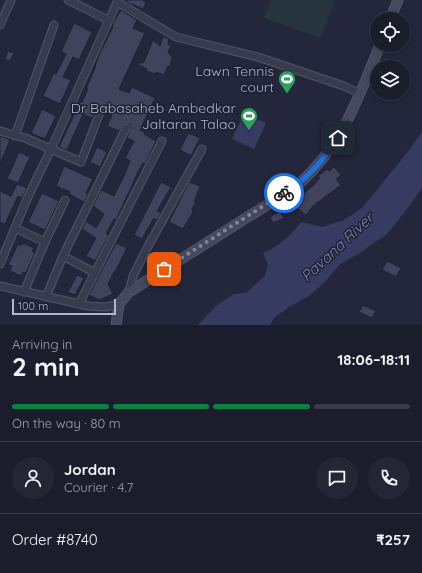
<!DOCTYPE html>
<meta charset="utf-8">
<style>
:root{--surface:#1b1d2d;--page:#242635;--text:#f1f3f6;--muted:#a0a2aa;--line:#393b49;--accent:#0b8043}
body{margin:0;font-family:Quicksand,sans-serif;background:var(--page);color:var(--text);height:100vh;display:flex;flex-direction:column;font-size:15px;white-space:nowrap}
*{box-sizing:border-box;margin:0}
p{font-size:13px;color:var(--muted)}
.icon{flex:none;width:22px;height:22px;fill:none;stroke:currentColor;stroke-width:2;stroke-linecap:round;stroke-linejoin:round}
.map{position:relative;height:325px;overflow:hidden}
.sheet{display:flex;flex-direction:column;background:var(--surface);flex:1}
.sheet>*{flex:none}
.tools{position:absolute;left:370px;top:12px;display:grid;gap:8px}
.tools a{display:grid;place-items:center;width:40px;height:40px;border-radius:50%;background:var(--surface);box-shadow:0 2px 6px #0003,0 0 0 1px var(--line);font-size:20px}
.scale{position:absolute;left:12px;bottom:10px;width:104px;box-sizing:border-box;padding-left:4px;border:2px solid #b4b5c8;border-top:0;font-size:11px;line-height:14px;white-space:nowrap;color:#b4b5c8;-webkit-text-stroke:3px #1d1f32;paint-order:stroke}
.pin{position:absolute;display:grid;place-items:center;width:34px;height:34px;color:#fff;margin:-17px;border-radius:8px;box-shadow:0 2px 6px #0006}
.courier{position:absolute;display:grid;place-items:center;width:40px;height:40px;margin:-20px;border:3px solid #1a73e8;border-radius:50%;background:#fff;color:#222;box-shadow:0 1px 5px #0007}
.overview em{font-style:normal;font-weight:700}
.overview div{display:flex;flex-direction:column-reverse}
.overview{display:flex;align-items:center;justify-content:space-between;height:68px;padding:0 12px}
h1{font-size:26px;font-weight:700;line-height:30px}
.bar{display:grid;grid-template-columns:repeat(4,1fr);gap:6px 4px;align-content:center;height:48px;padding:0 12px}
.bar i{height:5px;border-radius:3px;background:var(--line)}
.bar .active{background:var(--accent)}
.bar p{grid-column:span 4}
.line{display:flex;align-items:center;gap:10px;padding:0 12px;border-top:1px solid var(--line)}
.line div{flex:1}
.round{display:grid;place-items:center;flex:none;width:42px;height:42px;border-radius:21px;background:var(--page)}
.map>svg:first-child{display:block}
.green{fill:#26343d}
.water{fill:#373b61}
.building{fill:#40435c;stroke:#1f2134}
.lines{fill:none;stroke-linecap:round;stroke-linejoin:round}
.street-casing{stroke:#535568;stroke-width:9}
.secondary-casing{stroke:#535568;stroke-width:11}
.street{stroke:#383a4d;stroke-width:7}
.secondary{stroke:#46485f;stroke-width:9}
.done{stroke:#828397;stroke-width:4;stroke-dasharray:0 7.2}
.route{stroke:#1a73e8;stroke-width:5}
.labels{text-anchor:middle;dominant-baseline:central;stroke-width:3;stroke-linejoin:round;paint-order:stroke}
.poi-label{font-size:14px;fill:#b4b5c8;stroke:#1d1f32;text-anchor:end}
.water-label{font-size:15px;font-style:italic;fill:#8489b3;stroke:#1d1f32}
</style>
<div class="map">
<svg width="422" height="325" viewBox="0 0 422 325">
<rect width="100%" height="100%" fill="#24273c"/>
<!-- green -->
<path class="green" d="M271,0H335L321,38L264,18Z"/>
<!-- water -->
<g class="water">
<path d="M244,113L266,123L254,149L232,139Z"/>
<path d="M422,132V188L404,213L387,234L358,254L339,265L326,281L309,296L289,307L274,318L270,325H198L216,306L234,294L246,293L265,276L268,264L263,253C279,246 291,236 301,222L322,227L344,220L362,208L406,154Z"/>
</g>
<!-- building -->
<g class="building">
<path d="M124,0H142L146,2L143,9L132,4V5Z"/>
<path d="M121,10L137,20L133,28L145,33L119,89L129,93L132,87L155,98L140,130L145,132L144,134L156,141L145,164L143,163L138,172L116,220L114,219L109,228L106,234L109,235L95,261L86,256L96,238L82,229L86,221L96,228L104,214L93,206L101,190L114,196L124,176L130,161L125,158L134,141L127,138L131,127L129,124H124L119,131L107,126L112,116L100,110L96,111L92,118L83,114L67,150L59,147L80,102H82L88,89H86L96,66H95L99,55L113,27L112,26L114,21Z"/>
<path d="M74,23L92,32L79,60L73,57L63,77L71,80L60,104L43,96L54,73L56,74L66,54L61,52Z"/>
<path d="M163,36L169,39L168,44L171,46L168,52L172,57L170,67L168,66L164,75L156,72L155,74L146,71L147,69L137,64L144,62L153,40L160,46Z"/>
<path d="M8,51L14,53L10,61L5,59Z"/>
<path d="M42,109L56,116L45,139L31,133Z"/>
<path d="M188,133L200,138L191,156L180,150Z"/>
<path d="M0,136L10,140L0,164Z"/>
<path d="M97,147L107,152L100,167L90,162Z"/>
<path d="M19,152L30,157L18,183L7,179Z"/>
<path d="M64,166L93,179L86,193L88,194L84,202L69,194L70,192L56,186Z"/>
<path d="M334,167L341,175L336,179L341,185L313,206L306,215L288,201L293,196L297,193L301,196L316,183V182L320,178L318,176L327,169L329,171Z"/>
<path d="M161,182L171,187L157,211L161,213L157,220L154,218L142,239L134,235Z"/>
<path d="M189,182L200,186L194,202H196L192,209L193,212L183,229L169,222Z"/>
<path d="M17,184L27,188L22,198L18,196L5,224L0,222V191L11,196Z"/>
<path d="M42,193L59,201L45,230L28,222Z"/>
<path d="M280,211L284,218L273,223L270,217Z"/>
<path d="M23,243L34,248L32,251L35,253L26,273L23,272L21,276L10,271L12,266L8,265L18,244L21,246Z"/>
<path d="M116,243L127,248L115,272H114L108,284L113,294L99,300L89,295Z"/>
<path d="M387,261L401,268L396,277L382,270Z"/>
<path d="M77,275L84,278L75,295L68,292Z"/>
<path d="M363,305L376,311L372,318L359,312Z"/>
</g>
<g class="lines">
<!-- street casing -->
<g class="street-casing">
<g id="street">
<path d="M68,0L108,20"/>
<path d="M117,2L176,37L258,57L344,86L360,94"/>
<path d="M0,25L11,0"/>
<path d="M0,131L25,138L81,162L99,115"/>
<path d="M15,136L54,25"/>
<path d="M15,228L45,242L24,292"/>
<path d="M45,242L65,200"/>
<path d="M63,256L95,273"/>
<path d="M0,264L27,199L51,149L118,0"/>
<path d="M0,286L88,306L106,307L119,304"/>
<path d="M129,292L133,276L146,250L202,149"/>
<path d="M46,297L63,256L126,128"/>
<path d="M79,304L162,141"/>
</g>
</g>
<!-- secondary casing -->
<g class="secondary-casing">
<g id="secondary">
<path d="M390,19L398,0"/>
<path d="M116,325L119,304L129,292L297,186C342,146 358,99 380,45"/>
</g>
</g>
<!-- street -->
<use href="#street" class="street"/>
<!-- secondary -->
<use href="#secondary" class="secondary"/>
</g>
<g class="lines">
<!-- done -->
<path class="done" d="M164,269L284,193"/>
<!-- route -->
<path class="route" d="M284,193C308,179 323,160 338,138"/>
</g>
<!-- icons -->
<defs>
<g id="stadium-pin" transform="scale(0.9)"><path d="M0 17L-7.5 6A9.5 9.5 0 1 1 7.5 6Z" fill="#2e9e5b" stroke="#1d1f32"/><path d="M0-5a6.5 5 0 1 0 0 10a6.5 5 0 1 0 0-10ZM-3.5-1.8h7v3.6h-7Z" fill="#fff"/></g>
</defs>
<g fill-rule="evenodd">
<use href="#stadium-pin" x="287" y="79"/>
<use href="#stadium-pin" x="249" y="116"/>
</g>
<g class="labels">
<!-- poi labels -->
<g class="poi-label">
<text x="274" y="71">Lawn Tennis<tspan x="274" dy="16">court</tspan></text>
<text x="236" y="108">Dr Babasaheb Ambedkar<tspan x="236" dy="16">Jaltaran Talao</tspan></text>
</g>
<!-- water labels -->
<g class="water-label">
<text transform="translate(337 247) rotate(-43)">Pavana River</text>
</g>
</g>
</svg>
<div class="tools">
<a><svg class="icon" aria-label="locate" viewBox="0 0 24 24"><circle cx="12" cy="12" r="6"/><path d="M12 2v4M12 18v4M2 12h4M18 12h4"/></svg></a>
<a><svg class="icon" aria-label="layers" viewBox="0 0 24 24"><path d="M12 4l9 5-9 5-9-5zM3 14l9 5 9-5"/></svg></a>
</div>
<div class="scale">100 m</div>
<div class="pin" style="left:164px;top:269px;background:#ea580c"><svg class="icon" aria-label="bag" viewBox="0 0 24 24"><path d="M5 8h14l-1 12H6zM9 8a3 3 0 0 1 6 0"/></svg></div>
<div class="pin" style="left:338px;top:138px;background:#1f2937"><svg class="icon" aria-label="home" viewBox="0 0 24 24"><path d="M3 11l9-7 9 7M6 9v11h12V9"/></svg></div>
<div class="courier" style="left:284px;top:193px"><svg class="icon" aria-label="bike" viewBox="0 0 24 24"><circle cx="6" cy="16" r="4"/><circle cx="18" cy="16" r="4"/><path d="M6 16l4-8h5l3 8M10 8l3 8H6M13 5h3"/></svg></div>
</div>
<section class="sheet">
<div class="overview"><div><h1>2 min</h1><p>Arriving in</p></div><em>18:06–18:11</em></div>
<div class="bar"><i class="active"></i><i class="active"></i><i class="active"></i><i></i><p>On the way · 80 m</p></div>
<div class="line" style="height:72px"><a class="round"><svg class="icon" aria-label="person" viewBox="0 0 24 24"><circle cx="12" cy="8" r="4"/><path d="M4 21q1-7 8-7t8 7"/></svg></a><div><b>Jordan</b><p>Courier · 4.7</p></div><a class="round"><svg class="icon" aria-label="chat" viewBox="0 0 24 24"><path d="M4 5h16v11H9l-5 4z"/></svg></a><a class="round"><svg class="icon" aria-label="phone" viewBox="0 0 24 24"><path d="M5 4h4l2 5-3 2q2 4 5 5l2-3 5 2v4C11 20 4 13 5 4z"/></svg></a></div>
<div class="line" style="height:52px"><div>Order #8740</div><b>₹257</b></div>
</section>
